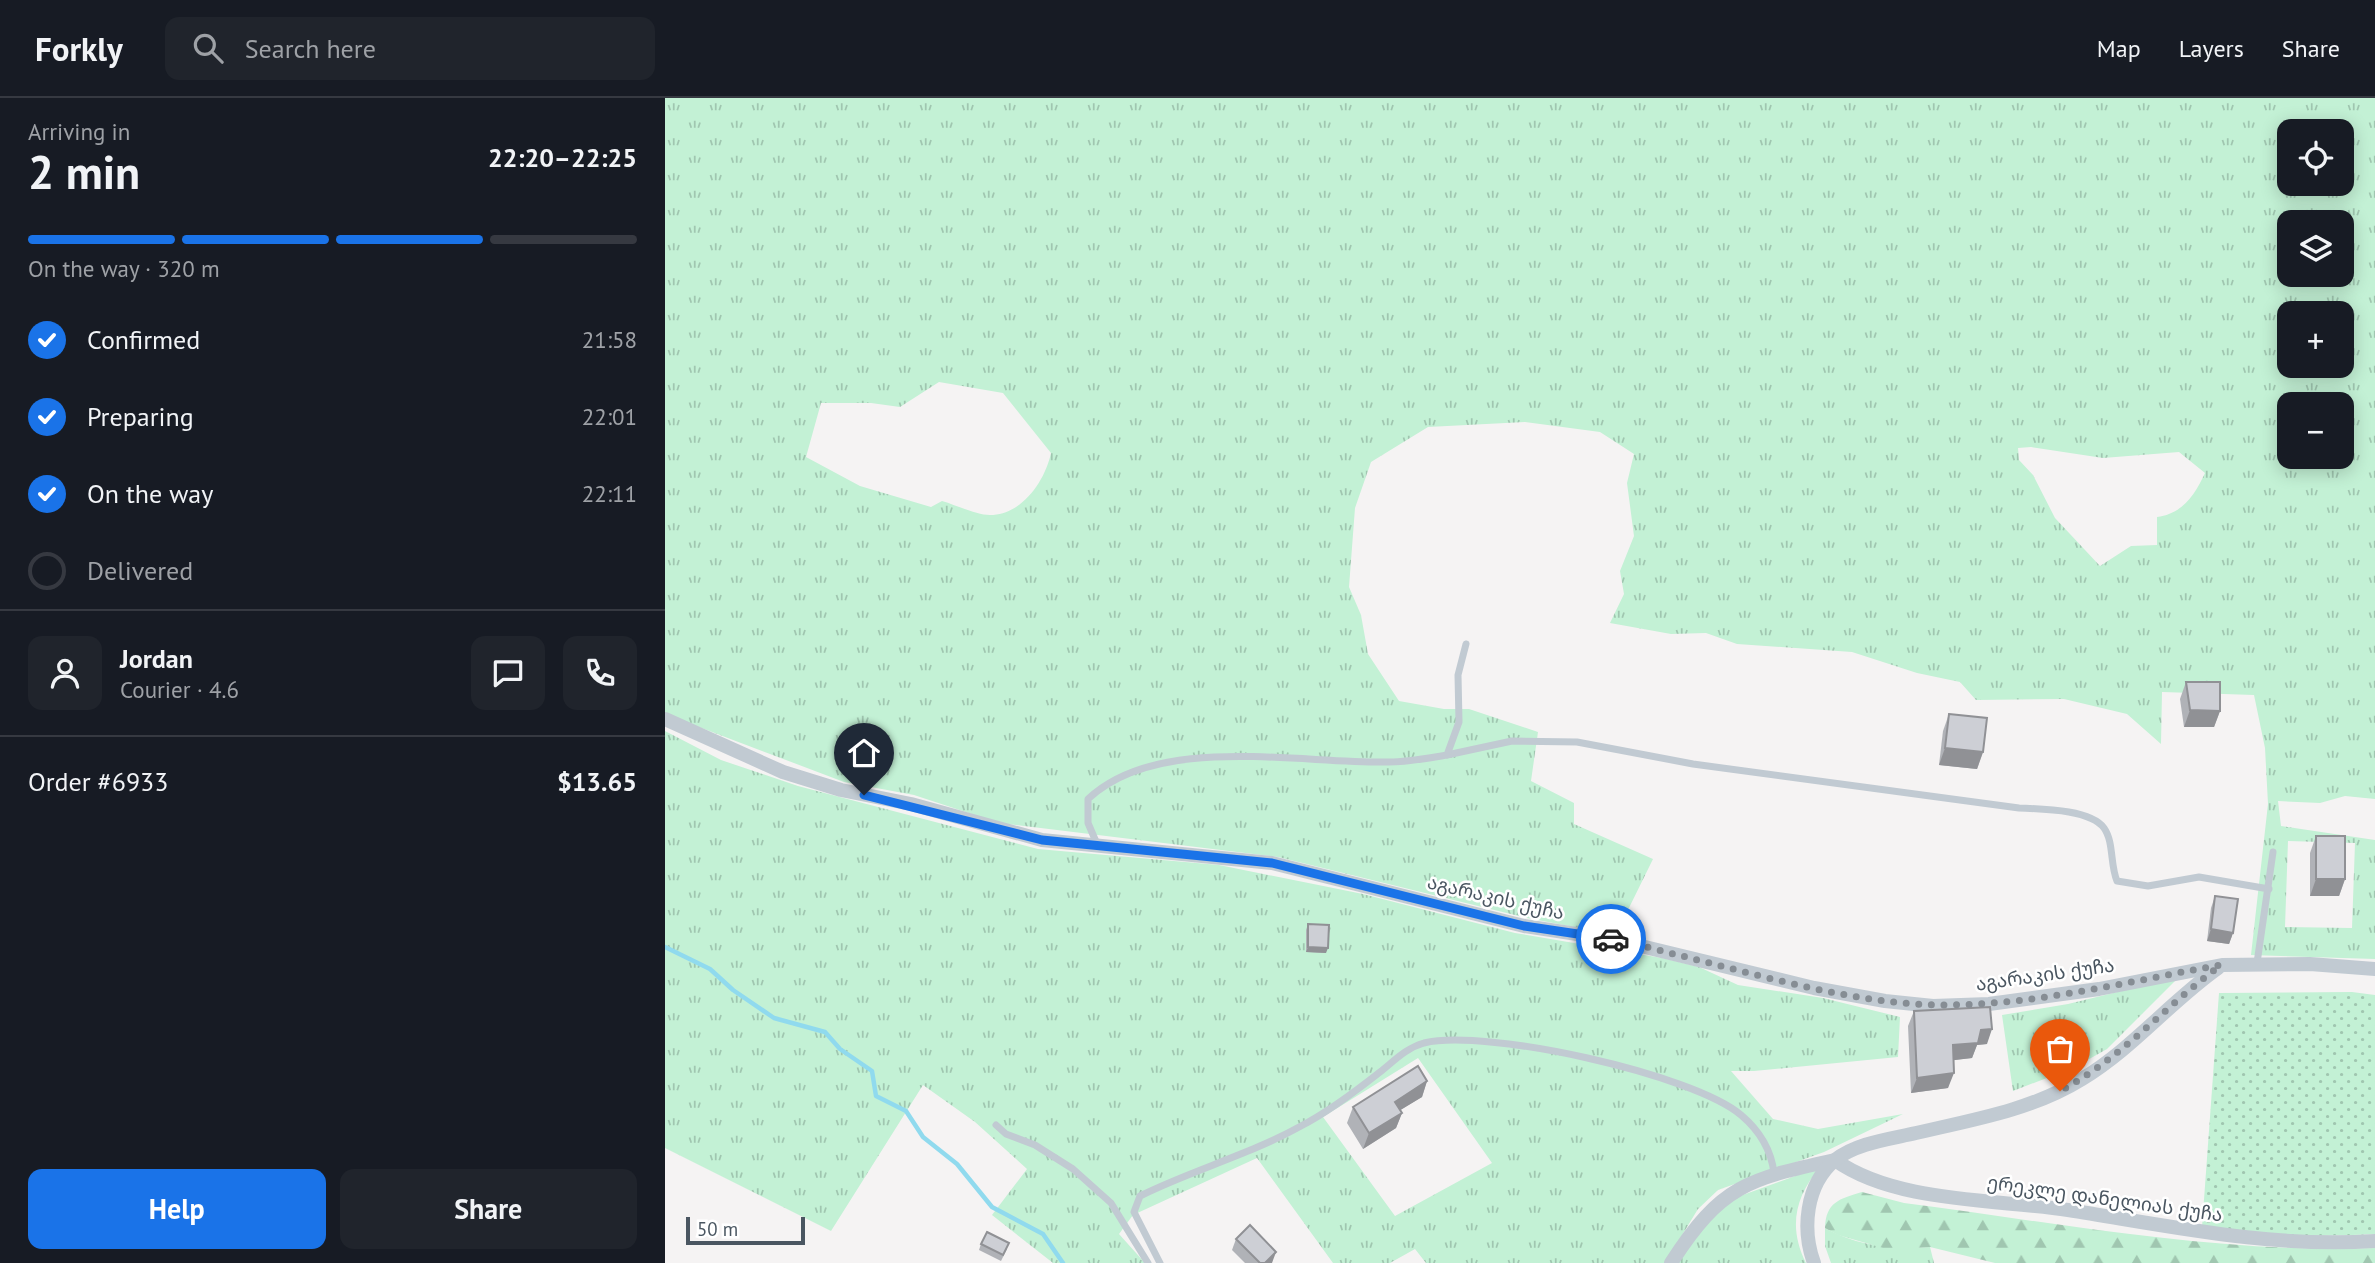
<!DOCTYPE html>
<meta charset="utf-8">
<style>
:root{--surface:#171b24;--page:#20242c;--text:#f1f3f6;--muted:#9ea1a6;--line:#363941;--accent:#1a73e8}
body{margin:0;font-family:"PT Sans","Noto Sans Georgian",sans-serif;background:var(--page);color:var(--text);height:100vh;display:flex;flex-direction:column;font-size:26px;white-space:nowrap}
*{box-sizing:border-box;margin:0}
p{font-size:23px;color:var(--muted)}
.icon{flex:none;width:38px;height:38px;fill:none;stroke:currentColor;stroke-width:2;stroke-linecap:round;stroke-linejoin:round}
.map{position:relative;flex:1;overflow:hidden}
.panel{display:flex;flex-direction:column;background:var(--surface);width:665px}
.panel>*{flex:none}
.buttons{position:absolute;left:1612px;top:21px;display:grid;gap:14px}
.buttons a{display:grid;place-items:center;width:77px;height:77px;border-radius:14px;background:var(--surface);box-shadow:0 4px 18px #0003;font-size:35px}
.scale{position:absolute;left:21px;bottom:18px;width:119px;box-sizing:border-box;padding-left:7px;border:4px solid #4a5661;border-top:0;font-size:19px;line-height:24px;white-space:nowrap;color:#4a5661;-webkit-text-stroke:5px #fff;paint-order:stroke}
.pin{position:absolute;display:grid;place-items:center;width:60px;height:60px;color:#fff;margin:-72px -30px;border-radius:50% 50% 50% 0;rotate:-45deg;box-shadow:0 0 7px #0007}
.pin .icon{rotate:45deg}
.courier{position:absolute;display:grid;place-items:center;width:70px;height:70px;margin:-35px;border:5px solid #1a73e8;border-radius:50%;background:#fff;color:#222;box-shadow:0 2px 9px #0007}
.head em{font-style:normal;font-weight:800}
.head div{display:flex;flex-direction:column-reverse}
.head{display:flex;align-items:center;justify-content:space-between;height:119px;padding:0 28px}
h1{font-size:46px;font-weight:800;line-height:52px}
.bar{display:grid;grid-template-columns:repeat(4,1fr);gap:10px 7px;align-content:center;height:84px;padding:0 28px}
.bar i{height:9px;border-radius:5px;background:var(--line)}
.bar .active{background:var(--accent)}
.bar p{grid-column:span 4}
.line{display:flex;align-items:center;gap:18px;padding:0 28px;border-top:2px solid var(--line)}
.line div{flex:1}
.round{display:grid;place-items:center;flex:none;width:74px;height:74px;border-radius:14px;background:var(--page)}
ol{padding:0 28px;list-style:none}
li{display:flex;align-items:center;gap:21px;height:77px}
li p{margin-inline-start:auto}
li .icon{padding:7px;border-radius:50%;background:var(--accent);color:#fff;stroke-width:4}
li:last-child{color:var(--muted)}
li i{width:38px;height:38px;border:4px solid var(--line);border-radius:50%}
.primary-button{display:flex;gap:14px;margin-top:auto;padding:14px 28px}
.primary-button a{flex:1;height:80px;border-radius:14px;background:var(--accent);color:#fff;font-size:28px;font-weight:800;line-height:80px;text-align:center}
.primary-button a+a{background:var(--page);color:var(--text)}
header{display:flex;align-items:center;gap:42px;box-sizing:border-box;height:98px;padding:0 35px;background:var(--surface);border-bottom:2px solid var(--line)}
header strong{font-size:33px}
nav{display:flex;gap:38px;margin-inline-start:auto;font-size:24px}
.search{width:490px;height:63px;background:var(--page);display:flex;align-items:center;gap:18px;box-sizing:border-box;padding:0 24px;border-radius:14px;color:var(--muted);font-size:26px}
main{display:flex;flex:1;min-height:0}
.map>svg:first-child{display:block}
.grass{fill:url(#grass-tufts);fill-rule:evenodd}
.forest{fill:url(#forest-firs)}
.garden{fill:url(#garden-dots)}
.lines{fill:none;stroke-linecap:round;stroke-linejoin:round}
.stream{stroke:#90daee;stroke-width:4.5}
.lane{stroke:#c1cad2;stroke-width:7}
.street{stroke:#c1cad2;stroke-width:14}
.wall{fill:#b0b2b7}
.shaded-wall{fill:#909195}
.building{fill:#cdcfd5;stroke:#909195;stroke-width:2}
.done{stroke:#868d94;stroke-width:7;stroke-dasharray:0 12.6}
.route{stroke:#1a73e8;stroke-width:9}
.labels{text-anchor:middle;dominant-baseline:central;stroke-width:5;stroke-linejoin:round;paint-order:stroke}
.street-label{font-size:19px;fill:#4a5661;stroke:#fff}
</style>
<header>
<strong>Forkly</strong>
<div class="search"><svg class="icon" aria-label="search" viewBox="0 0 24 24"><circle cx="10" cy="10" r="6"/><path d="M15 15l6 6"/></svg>Search here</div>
<nav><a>Map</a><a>Layers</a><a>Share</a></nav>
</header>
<main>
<section class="panel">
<div class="head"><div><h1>2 min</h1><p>Arriving in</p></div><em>22:20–22:25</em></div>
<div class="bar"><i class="active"></i><i class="active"></i><i class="active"></i><i></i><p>On the way · 320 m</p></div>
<ol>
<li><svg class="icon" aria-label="check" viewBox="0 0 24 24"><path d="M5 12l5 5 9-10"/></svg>Confirmed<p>21:58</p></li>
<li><svg class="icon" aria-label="check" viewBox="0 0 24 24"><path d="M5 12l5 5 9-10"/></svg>Preparing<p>22:01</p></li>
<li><svg class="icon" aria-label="check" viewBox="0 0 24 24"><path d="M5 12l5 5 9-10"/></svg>On the way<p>22:11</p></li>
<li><i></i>Delivered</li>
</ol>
<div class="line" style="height:126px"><a class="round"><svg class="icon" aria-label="person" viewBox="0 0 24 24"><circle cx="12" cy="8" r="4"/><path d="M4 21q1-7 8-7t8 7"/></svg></a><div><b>Jordan</b><p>Courier · 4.6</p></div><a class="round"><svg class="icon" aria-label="chat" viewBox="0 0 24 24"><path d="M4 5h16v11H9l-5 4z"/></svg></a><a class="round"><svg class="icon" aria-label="phone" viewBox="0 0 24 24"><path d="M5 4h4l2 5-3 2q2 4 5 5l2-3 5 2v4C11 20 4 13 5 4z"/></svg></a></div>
<div class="line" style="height:91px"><div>Order #6933</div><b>$13.65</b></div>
<div class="primary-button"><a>Help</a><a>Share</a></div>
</section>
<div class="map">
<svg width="1710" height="1165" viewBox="0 0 1710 1165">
<defs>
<pattern id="grass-tufts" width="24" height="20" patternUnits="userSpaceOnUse" patternTransform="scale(1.75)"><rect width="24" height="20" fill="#c3f1d5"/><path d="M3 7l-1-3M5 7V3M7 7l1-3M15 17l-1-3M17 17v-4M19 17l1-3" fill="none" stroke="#a0c6b0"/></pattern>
<pattern id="forest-firs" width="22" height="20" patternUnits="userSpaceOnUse" patternTransform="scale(1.75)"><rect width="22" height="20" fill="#c3f1d5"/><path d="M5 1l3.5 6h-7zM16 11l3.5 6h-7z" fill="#a0c6b0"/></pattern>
<pattern id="garden-dots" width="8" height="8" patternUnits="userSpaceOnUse" patternTransform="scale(1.75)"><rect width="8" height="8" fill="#c3f1d5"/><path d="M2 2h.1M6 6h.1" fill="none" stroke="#a0c6b0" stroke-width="1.8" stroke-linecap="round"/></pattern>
</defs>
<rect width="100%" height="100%" fill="#f5f3f3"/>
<!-- grass -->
<g class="grass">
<path d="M0,0H1710V701L1680,698L1655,705L1613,703L1616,728L1710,742V861L1586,857L1603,706L1600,650L1589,597L1497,594L1496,646L1462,616L1399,601L1311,602L1295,584L1252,575L1187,554L1072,546L1041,535L1006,536L945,525L959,496L955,473L969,438L962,385L969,356L935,334L860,324L763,329L706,364L690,410L684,489L696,517L703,556L734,603L779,611H804L873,634L866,683L909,705V726L988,761L961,816L946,836L862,820L613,759L334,725L249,697L179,684L5,618L0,616ZM1624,33H1676V86H1624ZM1624,124H1676V177H1624ZM1624,215H1676V268H1624ZM274,284L338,295L386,355C380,383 357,417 325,417C311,417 291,407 277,403L266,409L195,388L141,359L156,305H206L235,309ZM1624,306H1676V359H1624ZM1366,349L1438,360L1514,354L1540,375C1530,397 1517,416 1492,419V447L1466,448L1435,468L1390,420L1368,377L1354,362L1353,350ZM1623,743L1690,745L1687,830L1620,829Z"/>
<path d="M0,633L56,662L133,688L373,751L554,767L698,796L850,835L997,860L1034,869L1073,887L1158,900L1235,919L1233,959L1089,973H1066L1108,1021L1153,1031L1238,1016L1159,1054L1053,1092L1033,1111L1000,1165H761L750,1151L725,1165H668L592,1060L468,1117L454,1136L480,1165H388L327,1117L362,1071L310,1024L258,987L166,1133L0,1050ZM753,960L827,1065L730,1118L658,1019Z"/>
<path d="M1514,879L1442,951L1410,969L1348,993L1337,917L1403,906Z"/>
<path d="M1155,1069C1130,1099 1123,1129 1141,1165H1013L1028,1140L1064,1102Z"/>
<path d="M1160,1130C1195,1149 1226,1151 1265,1149L1269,1165H1166L1160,1148Z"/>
</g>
<!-- forest -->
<path class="forest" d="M1197,1094L1239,1105C1395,1125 1553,1156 1710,1150V1165H1330L1265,1149L1225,1152L1173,1137L1160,1130C1161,1104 1174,1101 1197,1094Z"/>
<!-- garden -->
<path class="garden" d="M1687,894L1710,897V1136C1653,1139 1593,1139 1537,1129L1554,895Z"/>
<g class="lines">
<!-- stream -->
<path class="stream" d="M0,849L45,871L68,892L109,920L160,934L175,951L207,973L211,998L241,1013L258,1039L292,1066L327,1109L378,1136L398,1165"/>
<!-- lane -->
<g class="lane">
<path d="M782,657L847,643L912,644L1028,666L1354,710C1375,711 1425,711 1439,730C1449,744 1445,767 1452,783L1483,788L1534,779L1604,791"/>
<path d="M432,746L423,725V701C493,635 634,666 724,664C743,664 763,660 782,657L794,624L793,577L801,546"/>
<path d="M1592,865L1608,754"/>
<path d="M331,1027L341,1036L370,1047L408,1071L446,1105L483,1165"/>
<path d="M495,1165L469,1114L475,1098C527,1072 584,1057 636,1028C663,1014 691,993 715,974C729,963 741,950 759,945C820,930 1028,976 1076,1017C1095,1033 1106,1051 1109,1075"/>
</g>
<!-- street -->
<g class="street">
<path d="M0,621L118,674L176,692L246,706L377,742L607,765L859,828L951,842L1149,890L1220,903L1268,908L1324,906L1434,891L1557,867L1645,866L1710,871"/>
<path d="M1006,1165C1056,1087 1083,1081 1170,1062C1230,1105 1331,1101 1403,1112C1505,1128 1605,1150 1710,1143"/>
<path d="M1149,1165C1137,1132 1140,1087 1170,1062C1191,1045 1225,1041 1251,1035C1307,1022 1367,1012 1417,981C1467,951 1505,904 1553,870"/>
</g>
</g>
<!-- wall -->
<g class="wall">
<path d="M1521,584L1555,613L1549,629H1519L1515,601Z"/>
<path d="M1284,616L1318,654L1312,671L1274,667L1278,633Z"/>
<path d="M1651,738L1680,781L1674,798H1645V755Z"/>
<path d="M1550,798L1568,835L1564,846L1542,843L1546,810Z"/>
<path d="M643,826L661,855L641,854V832Z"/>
<path d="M1249,913L1322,946L1312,947L1307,960L1288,962L1283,990L1246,995L1243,928Z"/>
<path d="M762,983L757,999L735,1012L737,1015L731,1030L698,1051L682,1025L688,1009Z"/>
<path d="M571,1141L607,1165H580L567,1152Z"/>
<path d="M316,1146L342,1151L336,1163L314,1152Z"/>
</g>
<!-- shaded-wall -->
<g class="shaded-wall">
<path d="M1525,612L1555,613L1549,629H1519Z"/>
<path d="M1280,650L1318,654L1312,671L1274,667Z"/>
<path d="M1651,781H1680L1674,798H1645Z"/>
<path d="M1546,831L1568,835L1564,846L1542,843Z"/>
<path d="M643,849L663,850L661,855L641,854Z"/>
<path d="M1327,931L1322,946L1312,947L1307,960L1282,963L1288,947L1316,932Z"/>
<path d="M1289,975L1283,990L1246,995L1252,980Z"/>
<path d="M762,983L757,999L724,1019L730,1004Z"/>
<path d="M737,1015L731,1030L698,1051L704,1035Z"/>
<path d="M611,1154L607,1165H600Z"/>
</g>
<!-- building -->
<g class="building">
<path d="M1521,584H1555V613L1525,612Z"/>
<path d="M1284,616L1322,620L1318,654L1280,650Z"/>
<rect x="1651" y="738" width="29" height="43"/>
<path d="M1550,798L1573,801L1568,835L1546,831Z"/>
<path d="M643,826L664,827L663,850L643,849Z"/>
<path d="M1325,909L1327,931L1316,932L1313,945L1288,947L1289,975L1252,980L1249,913Z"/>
<path d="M753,968L762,983L730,1004L737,1015L704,1035L688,1009Z"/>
<path d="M585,1127L611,1154L600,1165H595L571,1141Z"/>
<path d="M322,1134L344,1145L338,1157L316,1146Z"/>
</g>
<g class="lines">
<!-- done -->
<path class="done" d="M946,841C968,844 991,852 1013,857C1081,874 1150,894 1220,903C1333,918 1446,886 1556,867C1501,907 1456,961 1395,993"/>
<!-- route -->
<path class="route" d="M199,697L377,742L607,765L859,828L946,841"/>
</g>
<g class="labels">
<!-- street labels -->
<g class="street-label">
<text transform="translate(831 799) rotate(13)">აგარაკის ქუჩა</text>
<text transform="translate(1380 876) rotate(-8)">აგარაკის ქუჩა</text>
<text transform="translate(1440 1100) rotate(8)">ერეკლე დანელიას ქუჩა</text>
</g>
</g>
</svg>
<div class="buttons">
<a><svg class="icon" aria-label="locate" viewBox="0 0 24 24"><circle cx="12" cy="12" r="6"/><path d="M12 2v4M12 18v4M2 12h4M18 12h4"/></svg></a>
<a><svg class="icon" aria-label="layers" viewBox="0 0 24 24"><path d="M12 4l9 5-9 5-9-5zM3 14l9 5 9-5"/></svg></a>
<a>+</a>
<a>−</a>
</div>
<div class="scale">50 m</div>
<div class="pin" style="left:1395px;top:993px;background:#ea580c"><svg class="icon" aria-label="bag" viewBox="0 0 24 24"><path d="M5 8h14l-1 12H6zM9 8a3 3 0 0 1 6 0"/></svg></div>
<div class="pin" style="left:199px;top:697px;background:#1f2937"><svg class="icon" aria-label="home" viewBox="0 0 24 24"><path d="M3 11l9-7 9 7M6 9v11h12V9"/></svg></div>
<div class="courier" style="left:946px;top:841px"><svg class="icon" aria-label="car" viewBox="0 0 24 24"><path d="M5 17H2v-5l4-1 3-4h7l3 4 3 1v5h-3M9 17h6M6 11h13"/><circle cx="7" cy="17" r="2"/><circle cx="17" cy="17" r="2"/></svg></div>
</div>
</main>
